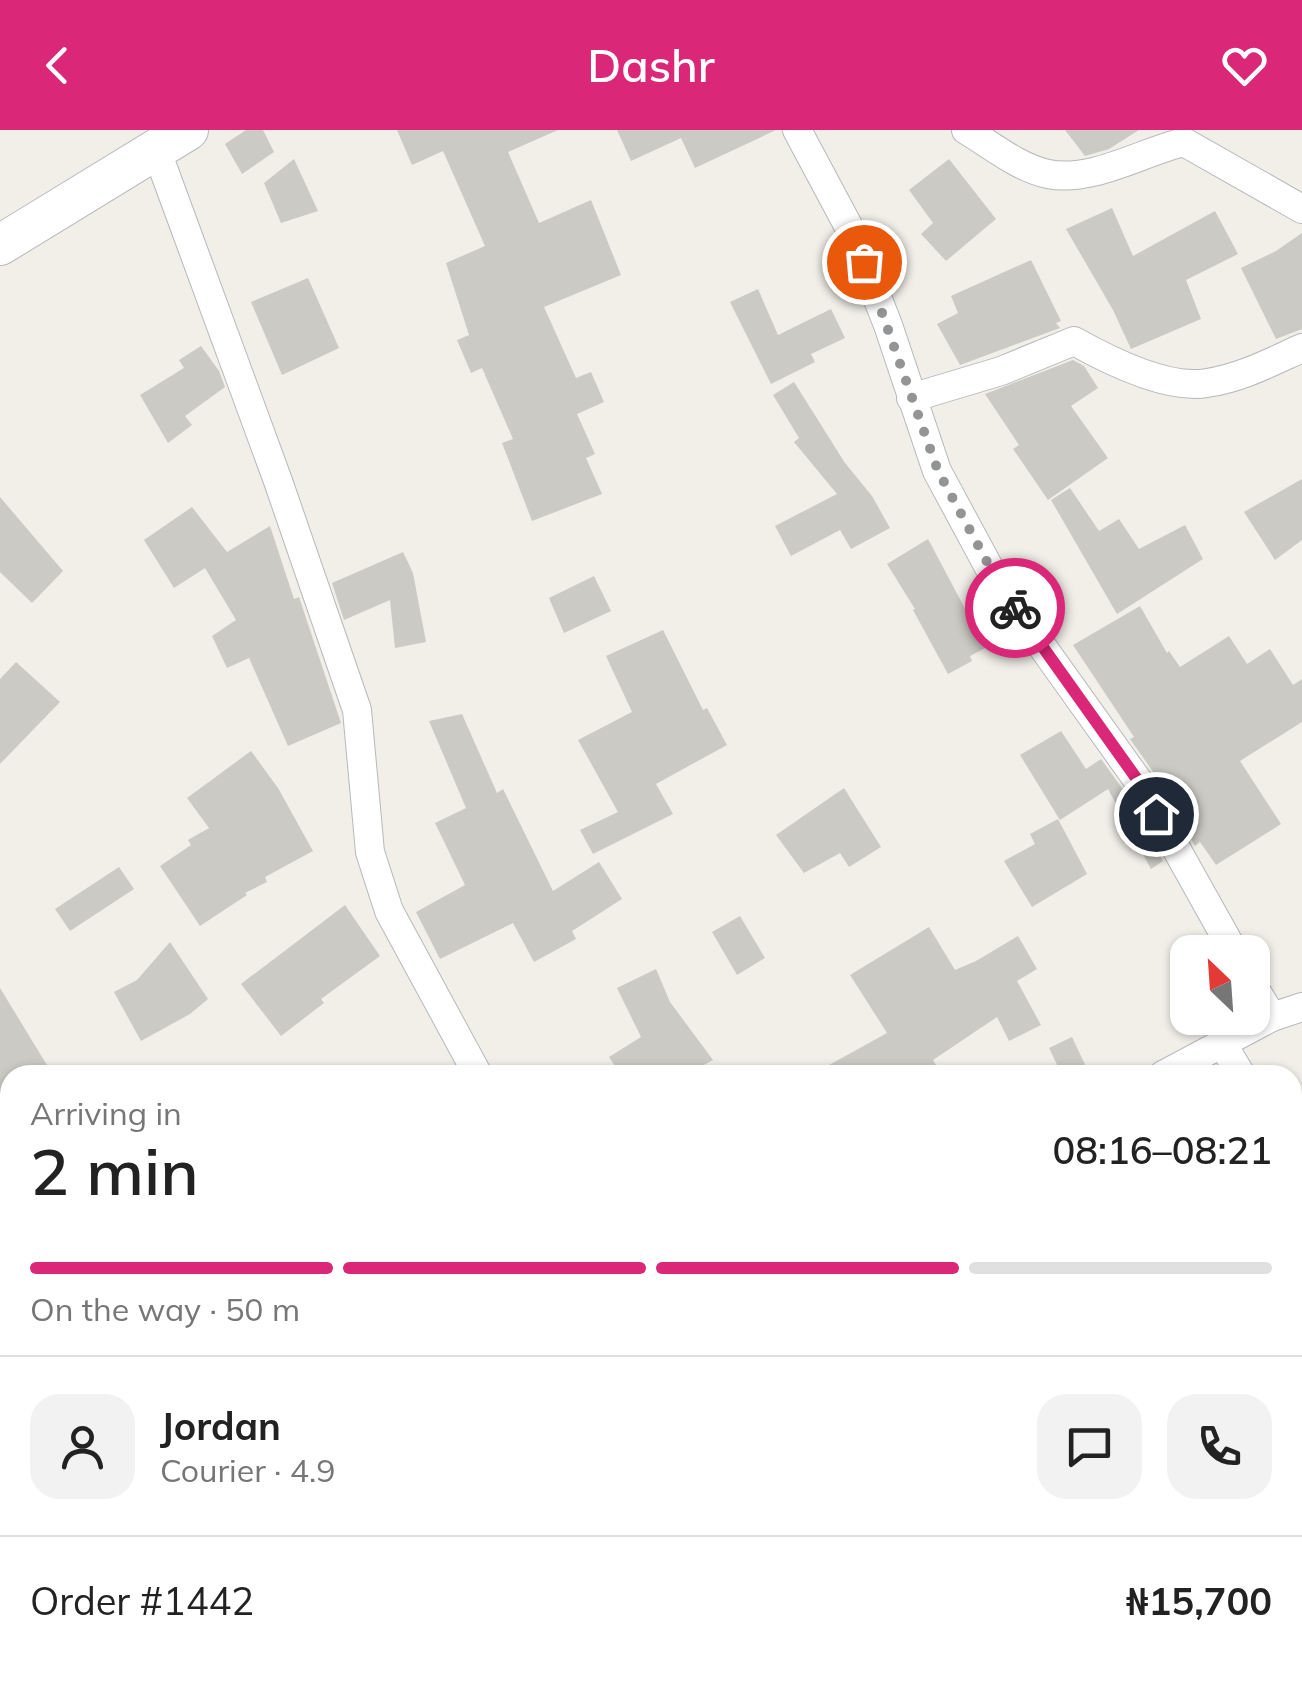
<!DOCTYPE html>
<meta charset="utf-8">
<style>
:root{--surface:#fff;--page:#f2f2f2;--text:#222;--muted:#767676;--line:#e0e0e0;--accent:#db2777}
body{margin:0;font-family:Mulish,sans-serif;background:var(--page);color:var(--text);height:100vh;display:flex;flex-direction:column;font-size:38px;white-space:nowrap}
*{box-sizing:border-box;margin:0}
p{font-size:32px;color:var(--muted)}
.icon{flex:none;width:55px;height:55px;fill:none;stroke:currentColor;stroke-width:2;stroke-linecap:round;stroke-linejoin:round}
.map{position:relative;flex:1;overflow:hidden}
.sheet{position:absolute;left:0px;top:935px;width:1302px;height:622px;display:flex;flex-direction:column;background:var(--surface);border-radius:30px 30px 0 0;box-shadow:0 2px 8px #0004}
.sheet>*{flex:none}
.needle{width:65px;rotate:335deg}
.tools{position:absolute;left:1170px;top:805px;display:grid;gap:20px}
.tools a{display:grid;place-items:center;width:100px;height:100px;border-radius:20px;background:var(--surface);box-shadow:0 2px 8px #0004;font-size:50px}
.pin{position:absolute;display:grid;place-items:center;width:85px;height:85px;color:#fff;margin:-42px;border:5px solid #fff;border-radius:50%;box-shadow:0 2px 10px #0007}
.courier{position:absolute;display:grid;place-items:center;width:100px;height:100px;margin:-50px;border:8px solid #db2777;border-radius:50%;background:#fff;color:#222;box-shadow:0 2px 12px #0007}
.headline em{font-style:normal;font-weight:600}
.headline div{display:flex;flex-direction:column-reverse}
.headline{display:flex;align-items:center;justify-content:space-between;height:170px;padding:0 30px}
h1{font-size:65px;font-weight:600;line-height:75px}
.bar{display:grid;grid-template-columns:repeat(4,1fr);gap:15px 10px;align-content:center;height:120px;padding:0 30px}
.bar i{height:12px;border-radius:8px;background:var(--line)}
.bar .active{background:var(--accent)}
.bar p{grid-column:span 4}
.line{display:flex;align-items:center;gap:25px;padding:0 30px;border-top:2px solid var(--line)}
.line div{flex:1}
.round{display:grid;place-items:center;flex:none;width:105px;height:105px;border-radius:30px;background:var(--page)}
header{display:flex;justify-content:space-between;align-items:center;height:130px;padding:0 30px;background:var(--accent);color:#fff;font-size:45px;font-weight:600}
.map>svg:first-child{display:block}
.building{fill:#cccac5}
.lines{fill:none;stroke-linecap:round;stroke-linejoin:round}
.street-casing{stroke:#b5b8bc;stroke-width:30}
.secondary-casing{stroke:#b6babf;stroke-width:42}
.street{stroke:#fff;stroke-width:28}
.secondary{stroke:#fff;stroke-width:40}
.done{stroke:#929495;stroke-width:10;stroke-dasharray:0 18}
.route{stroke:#db2777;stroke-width:12}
</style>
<header><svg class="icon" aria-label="back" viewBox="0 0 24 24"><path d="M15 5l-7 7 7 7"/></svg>Dashr<svg class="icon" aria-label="heart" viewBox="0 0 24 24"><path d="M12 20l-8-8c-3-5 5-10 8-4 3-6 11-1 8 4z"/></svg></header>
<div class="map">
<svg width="1302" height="1557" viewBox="0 0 1302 1557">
<rect width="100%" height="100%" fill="#f1efe8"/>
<!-- building -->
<g class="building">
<path d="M246,0H263L274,22L242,44L225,14Z"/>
<path d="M397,0H558L508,22L539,93L591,70L621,145L544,177L576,248L591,242L604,272L577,284L595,324L586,328L602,364L532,391L502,313L513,309L482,238L471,243L457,210L469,205L446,133L485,116L443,21L412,35Z"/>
<path d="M617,0H776L695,38L681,8L631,31Z"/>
<path d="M1065,0H1139L1109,19L1085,26Z"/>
<path d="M294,29L318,81L281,93L264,53Z"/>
<path d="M949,29L996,89L946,131L921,104L933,93L909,60Z"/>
<path d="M1112,78L1133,126L1215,81L1238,124L1186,150L1201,189L1131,219L1113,180L1066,99Z"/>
<path d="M1302,103V199L1276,209L1241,138L1276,121Z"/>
<path d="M1031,130L1061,191L1056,193L1060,198L960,235L937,194L958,183L951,166Z"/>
<path d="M308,148L339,218L282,245L251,172Z"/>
<path d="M758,159L778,205L831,179L845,208L811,224L815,232L771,254L730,172Z"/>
<path d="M201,216L219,241L225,257L185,286L192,295L168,313L140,265L184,238L179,230Z"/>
<path d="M1073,230L1084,236L1098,258L1071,276L1108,328L1048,370L1013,319L1019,315L985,264Z"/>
<path d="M794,252L845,333L872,366L890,398L851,419L840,400L791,426L775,396L837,364L794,312L799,308L773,265Z"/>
<path d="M1302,349V410L1275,430L1244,382Z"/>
<path d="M1070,358L1099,401L1119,389L1139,419L1185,395L1203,429L1117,484L1051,370Z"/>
<path d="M0,367L63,441L32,473L0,442Z"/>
<path d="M192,377L227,422L270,396L294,469L299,467L341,593L288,616L249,528L227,538L212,506L236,490L205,438L174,458L144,410Z"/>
<path d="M928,409L970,488L992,476L1012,504L970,526L972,531L948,544L913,480L915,479L887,434Z"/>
<path d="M403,422L413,443L426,512L395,518L390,470L344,490L332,453Z"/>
<path d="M594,446L611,481L564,503L549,468Z"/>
<path d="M1140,476L1167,523L1169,521L1180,537L1229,506L1247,534L1270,519L1293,555L1302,549V592L1240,631L1281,694L1216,735L1200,712L1195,716L1154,643L1130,609L1134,607L1073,515Z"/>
<path d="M663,500L703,580L707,578L727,615L656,654L673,684L593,724L580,700L618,682L578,610L632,582L606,526Z"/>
<path d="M16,532L60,572L0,634V549Z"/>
<path d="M462,584L497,663L503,659L553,761L599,732L622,769L572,801L576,809L534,832L513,793L440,829L416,782L465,755L435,693L466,678L429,591Z"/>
<path d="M1061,601L1086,639L1101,629L1124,661L1163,731L1151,739L1108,659L1060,690L1020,625Z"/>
<path d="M251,621L278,658L313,721L265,747L267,752L245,763L247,765L200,796L160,736L191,715L188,710L209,698L187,668Z"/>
<path d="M844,658L881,717L849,737L840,723L804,743L776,705Z"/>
<path d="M1058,689L1087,744L1032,777L1004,731L1035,714L1030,704Z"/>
<path d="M119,737L134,759L70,801L55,779Z"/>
<path d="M345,775L380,826L321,869L324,873L281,906L241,854Z"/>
<path d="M740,786L765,828L737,845L712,802Z"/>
<path d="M929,797L955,840L976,831L1018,806L1037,839L1017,851L1041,895L1009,911L997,887L933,930L936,935L917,945H811L887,903L850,845Z"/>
<path d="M170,812L208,869L190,884L141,911L114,862L137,850Z"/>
<path d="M656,839L670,872L713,930L685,945H621L609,927L641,907L617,858Z"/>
<path d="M0,858L53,945H10V959L0,967Z"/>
<path d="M1072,907L1090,945H1062L1049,918Z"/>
</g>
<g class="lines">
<!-- street casing -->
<g class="street-casing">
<g id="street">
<path d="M797,0L851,101L888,195L937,341L999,456L1139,652L1234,822"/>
<path d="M966,0C991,15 1019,38 1048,44C1092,53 1142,22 1184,12L1302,79"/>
<path d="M156,19L278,351L357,580L370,722L389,781L478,945"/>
<path d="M911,268L1001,241L1074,211C1108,230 1167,260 1207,253C1241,248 1271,232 1302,218"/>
<path d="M1252,854L1272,887"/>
<path d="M1222,913L1241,945"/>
<path d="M1163,945L1272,887L1302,877"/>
<path d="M1292,1033L1302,1049"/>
<path d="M0,1103L10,1109"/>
<path d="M1278,1557L1289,1548"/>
</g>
</g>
<!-- secondary casing -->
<g class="secondary-casing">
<path id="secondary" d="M0,115L188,0"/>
</g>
<!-- street -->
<use href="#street" class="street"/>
<!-- secondary -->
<use href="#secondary" class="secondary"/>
</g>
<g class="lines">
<!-- done -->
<path class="done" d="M864,132L938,341L1000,456L1015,478"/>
<!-- route -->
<path class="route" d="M1015,478L1139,652L1156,684"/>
</g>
</svg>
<div class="tools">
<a><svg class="needle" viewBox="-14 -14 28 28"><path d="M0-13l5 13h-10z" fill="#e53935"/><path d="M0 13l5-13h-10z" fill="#767676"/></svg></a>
</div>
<div class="pin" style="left:864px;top:132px;background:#ea580c"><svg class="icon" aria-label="bag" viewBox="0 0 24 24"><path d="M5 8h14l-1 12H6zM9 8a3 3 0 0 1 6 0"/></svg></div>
<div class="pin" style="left:1156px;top:684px;background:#1f2937"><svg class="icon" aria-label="home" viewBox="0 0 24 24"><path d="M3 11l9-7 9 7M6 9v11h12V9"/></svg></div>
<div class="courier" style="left:1015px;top:478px"><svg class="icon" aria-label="bike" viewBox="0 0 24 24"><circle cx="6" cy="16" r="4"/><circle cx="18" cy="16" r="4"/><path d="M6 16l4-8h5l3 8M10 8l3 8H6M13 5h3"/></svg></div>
<section class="sheet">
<div class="headline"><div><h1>2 min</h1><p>Arriving in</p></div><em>08:16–08:21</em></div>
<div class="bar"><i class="active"></i><i class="active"></i><i class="active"></i><i></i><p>On the way · 50 m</p></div>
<div class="line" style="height:180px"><a class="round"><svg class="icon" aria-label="person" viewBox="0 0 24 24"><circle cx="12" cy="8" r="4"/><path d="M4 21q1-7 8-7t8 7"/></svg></a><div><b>Jordan</b><p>Courier · 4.9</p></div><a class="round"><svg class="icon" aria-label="chat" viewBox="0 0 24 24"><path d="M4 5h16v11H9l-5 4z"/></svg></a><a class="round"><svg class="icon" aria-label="phone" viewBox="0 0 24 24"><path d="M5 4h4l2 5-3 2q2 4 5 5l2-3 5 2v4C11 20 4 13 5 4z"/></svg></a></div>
<div class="line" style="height:130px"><div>Order #1442</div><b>₦15,700</b></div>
</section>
</div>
